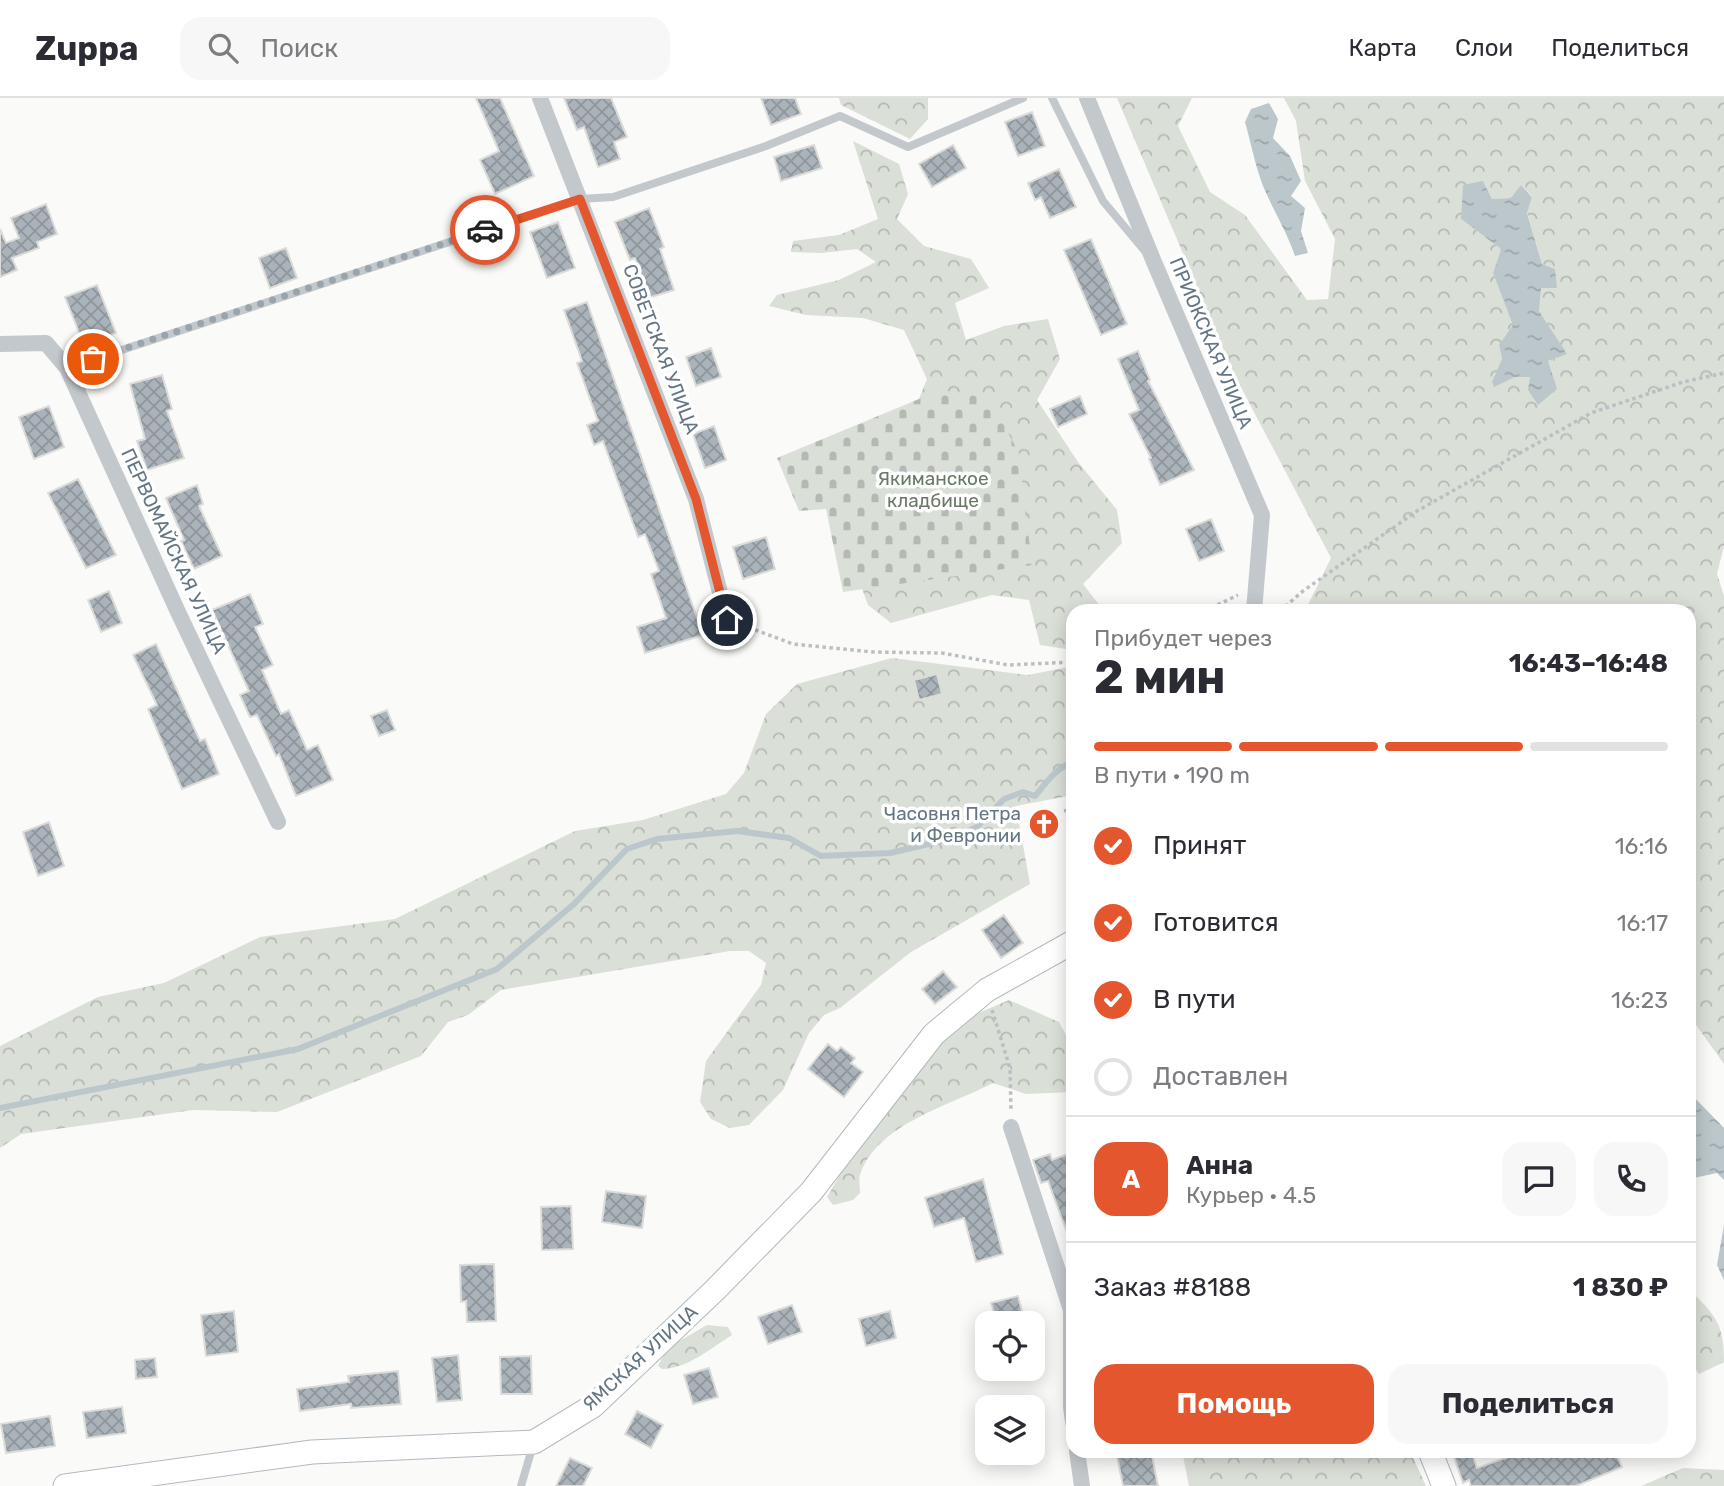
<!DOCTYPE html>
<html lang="ru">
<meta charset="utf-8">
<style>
:root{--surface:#fff;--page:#f7f7f7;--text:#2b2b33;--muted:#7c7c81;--line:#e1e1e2;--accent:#e4572e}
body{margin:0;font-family:Rubik,sans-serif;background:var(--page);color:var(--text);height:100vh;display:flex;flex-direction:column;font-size:26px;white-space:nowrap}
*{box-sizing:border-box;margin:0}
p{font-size:23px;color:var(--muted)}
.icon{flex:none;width:38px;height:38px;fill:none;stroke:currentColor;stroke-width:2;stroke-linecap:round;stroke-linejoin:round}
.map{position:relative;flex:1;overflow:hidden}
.details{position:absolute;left:1066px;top:506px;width:630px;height:854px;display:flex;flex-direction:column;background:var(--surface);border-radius:21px;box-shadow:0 4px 18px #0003}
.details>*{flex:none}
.fabs{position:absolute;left:975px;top:1213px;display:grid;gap:14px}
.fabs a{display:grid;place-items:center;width:70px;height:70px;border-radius:14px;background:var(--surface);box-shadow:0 4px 18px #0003;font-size:35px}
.pin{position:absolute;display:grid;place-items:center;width:60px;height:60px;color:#fff;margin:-30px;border:4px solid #fff;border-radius:50%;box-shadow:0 2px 7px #0007}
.courier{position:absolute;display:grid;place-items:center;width:70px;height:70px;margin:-35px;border:5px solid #e4572e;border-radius:50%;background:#fff;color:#222;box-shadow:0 2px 9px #0007}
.summary em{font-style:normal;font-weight:700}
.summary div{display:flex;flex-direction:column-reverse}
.summary{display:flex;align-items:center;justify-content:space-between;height:119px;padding:0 28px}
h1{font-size:46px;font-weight:700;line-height:52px}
.bar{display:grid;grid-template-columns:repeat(4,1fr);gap:10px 7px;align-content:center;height:84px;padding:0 28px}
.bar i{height:9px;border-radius:5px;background:var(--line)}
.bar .on{background:var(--accent)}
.bar p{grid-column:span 4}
.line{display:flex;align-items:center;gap:18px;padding:0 28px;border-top:2px solid var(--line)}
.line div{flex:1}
.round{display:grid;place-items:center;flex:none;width:74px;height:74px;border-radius:21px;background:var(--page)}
ol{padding:0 28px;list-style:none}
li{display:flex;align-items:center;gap:21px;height:77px}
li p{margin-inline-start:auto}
li .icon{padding:7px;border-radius:50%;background:var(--accent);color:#fff;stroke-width:4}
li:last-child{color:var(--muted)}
li i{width:38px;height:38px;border:4px solid var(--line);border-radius:50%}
.primary-button{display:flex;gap:14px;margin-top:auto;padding:14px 28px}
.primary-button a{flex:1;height:80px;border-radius:21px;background:var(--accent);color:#fff;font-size:28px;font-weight:700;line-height:80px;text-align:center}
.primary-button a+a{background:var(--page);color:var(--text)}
header{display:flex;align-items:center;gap:42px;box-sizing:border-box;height:98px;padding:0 35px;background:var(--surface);border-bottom:2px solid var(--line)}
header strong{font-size:33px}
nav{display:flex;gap:38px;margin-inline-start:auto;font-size:24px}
.search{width:490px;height:63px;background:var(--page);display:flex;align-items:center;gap:18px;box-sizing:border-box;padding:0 24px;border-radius:21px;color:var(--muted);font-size:26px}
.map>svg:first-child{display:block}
.forest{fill:url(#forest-crowns);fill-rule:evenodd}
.cemetery{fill:url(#cemetery-stones)}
.water{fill:url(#water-ripples)}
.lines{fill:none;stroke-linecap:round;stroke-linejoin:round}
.stream{stroke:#bbc7cb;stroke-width:6}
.building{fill:url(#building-cross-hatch);stroke:#dcdcda;stroke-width:2}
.secondary-casing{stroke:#b3babf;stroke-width:25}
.path{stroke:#bbbfc2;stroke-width:3.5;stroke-dasharray:3.5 3.5;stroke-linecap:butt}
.lane{stroke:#c3c8cc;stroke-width:8}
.street{stroke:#c3c8cc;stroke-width:16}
.secondary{stroke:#fff;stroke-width:23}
.done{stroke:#99a4ac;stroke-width:7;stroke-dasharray:0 12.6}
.route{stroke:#e4572e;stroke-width:9}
.labels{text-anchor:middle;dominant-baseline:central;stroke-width:7;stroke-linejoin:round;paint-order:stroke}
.street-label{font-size:19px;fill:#657683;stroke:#fff}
.park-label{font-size:19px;fill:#687a64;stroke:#fff}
.poi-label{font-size:19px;fill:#657683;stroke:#fff;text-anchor:end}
</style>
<header>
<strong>Zuppa</strong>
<div class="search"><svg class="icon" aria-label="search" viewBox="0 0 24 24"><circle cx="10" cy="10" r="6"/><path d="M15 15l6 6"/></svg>Поиск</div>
<nav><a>Карта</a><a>Слои</a><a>Поделиться</a></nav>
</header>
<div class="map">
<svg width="1724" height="1388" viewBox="0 0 1724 1388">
<defs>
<pattern id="forest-crowns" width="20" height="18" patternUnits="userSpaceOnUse" patternTransform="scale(1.75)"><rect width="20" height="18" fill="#dadfd7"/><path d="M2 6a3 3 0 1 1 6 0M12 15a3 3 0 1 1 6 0" fill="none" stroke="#b4b9b4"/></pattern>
<pattern id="cemetery-stones" width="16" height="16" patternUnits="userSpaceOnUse" patternTransform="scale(1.75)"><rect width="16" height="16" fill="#dadfd7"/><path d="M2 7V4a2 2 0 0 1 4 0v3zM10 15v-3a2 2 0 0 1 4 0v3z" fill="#b4b9b4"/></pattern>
<pattern id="water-ripples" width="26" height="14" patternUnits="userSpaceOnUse" patternTransform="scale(1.75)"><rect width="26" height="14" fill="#bbc7cb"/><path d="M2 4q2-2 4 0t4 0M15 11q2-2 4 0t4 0" fill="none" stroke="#9ca6aa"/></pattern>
<pattern id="building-cross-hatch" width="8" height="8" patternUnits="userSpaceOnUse" patternTransform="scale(1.75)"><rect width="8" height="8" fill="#aab3b9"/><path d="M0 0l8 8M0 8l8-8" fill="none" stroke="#8e969c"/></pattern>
</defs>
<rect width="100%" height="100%" fill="#fafaf8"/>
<!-- forest -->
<g class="forest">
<path d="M839,0H928V21L910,41L841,7Z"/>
<path d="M1117,0H1192L1178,28L1210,94L1245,117L1307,202L1328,201L1335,141L1305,83L1296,23L1284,0H1724V448L1717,476L1724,498V966L1689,917V513H1305L1331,460L1235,278ZM1483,83L1492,101L1512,100L1521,87L1532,98L1527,114L1542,166L1555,171L1540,190L1539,213L1566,256L1548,263L1530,279H1515L1494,288L1502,261L1499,247L1514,227L1493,175L1501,151L1461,121Z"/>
<path d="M853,43L899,66L908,96L897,121L924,148L971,161L989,190L955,205L966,242L1004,228L1048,221L1060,261L1037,302L1078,364L1117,412L1122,445L1083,486L1100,508L1097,513H1073V542L1066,551L1040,547L1029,502L992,497L891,525L868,507L841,433L910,323L927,281L904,232L863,220L806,217L769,208L777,197L839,182L876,164L857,151L821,155L791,154L793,143L839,137L878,121Z"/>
<path d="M892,560L1028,577L1073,568V697L1016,708L1030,786L911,854L840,910L824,917L809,935L783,992L749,1027L730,1030L711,1021L700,1004L706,963L761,887L766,865L749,853H730L501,892L468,917L448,924L421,958L277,1014L193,1012L21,1036L0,1050V948L98,899L164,885L260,839L395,821L575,733L643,722L726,696L744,675L766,616L797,586Z"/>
<path d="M1009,902L1059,924L1073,950L1071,994L1026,996L993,985C951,1007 880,1025 861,1074C858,1079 860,1089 860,1095L853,1102L833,1107L827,1099L850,1060L939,946L976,916Z"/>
<path d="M1689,1142L1691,1193C1717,1219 1724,1227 1724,1264L1699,1276L1689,1261Z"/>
<path d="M707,1227L728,1229L732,1237C711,1250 687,1271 662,1271L658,1268L667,1250Z"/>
<path d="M1182,1353H1410L1426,1388H1189Z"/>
<path d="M1683,1370L1724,1372V1388H1641Z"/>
</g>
<!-- cemetery -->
<path class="cemetery" d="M936,291L989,300L1019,355L1032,467L843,494L826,411L799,413L777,360L919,301Z"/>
<!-- water -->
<g class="water">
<path d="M1269,5L1278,21L1273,40L1290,58L1301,83L1291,98L1305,110L1301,133L1308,155L1295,158C1287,134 1273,112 1263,88C1255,67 1251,45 1245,24L1251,11Z"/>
<path d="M1483,83L1492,101L1511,100L1521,87L1532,99L1527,115L1542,166L1555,171L1557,190H1541L1539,213L1567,256L1548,263L1557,291L1538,307L1528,292L1530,279H1515L1494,289L1492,284L1502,261L1499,247L1513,227L1493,175L1501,151L1461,121L1463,87Z"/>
<path d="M1689,994L1724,1030V1082L1717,1075L1689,1081Z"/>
<path d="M1724,1127V1182L1717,1167Z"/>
</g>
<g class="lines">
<!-- stream -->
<path class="stream" d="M0,1010L298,951L497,871L574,806L627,751L657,741L737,733L789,740L821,758L890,755L954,740L977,729L1004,701L1023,694L1035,698C1045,686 1058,668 1073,664"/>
</g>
<!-- building -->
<g class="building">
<path d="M476,0H500L534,78L495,96L480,62L499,53Z"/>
<path d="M564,0H611L627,39L614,44L620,61L598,69L584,29L577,32Z"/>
<path d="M761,0H795L801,16L771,27Z"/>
<path d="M1032,14L1045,48L1018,58L1005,24Z"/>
<path d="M814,47L822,70L781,83L774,59Z"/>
<path d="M953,47L966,70L932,89L919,66Z"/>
<path d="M1059,71L1076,109L1050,120L1041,99L1035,102L1028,85Z"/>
<path d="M46,106L57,136L37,144L39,150L12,160L17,172L0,179V131L6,145L19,140L11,120Z"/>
<path d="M649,110L664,149L660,151L674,192L648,200L635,160L630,162L615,124Z"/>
<path d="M558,124L575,170L547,180L530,134Z"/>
<path d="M1091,141L1127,226L1101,237L1064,152Z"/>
<path d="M286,150L297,180L270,190L259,160Z"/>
<path d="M97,187L116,235L84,247L65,199Z"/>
<path d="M587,204L703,537L645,555L637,529L666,520L651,476L659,473L645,436L638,439L603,343L594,347L587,327L598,323L577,265L582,263L564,212Z"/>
<path d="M711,250L721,279L696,288L686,259Z"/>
<path d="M1138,253L1150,282L1148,283L1194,372L1160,387L1149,361L1151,360L1129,316L1139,312L1118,261Z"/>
<path d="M162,277L172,311L167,313L184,360L147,372L137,343L145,341L130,286Z"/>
<path d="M1080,298L1087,316L1058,329L1050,311Z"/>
<path d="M49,308L64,349L34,361L19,319Z"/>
<path d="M714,328L726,362L705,370L693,336Z"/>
<path d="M78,381L116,457L86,470L48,395Z"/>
<path d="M197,387L203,406L199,408L222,458L194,471L181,443L184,442L166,400Z"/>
<path d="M1211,421L1224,453L1199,463L1186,431Z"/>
<path d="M766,439L775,471L743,481L733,449Z"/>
<path d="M109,493L122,525L101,534L88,502Z"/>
<path d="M250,496L263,526L255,529L273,567L262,572L281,616L289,612L307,652L318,647L333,682L296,698L279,656L276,658L257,617L250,619L240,597L249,593L212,512Z"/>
<path d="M156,546L200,643L205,641L219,676L182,691L148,611L157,607L133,557Z"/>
<path d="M937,576L942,596L919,602L914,582Z"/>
<path d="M387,612L395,632L379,638L371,618Z"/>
<circle cx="1044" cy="726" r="11"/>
<path d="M49,724L64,768L38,778L23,734Z"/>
<path d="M1004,817L1023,845L1001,860L982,832Z"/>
<path d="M943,873L957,889L935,906L922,891Z"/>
<path d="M828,946L837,953L841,949L855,960L851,965L863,974L844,999L808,971Z"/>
<path d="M1073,1054V1145H1071L1048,1083L1041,1085L1033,1062L1050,1056L1052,1062Z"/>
<path d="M983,1081L1003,1156L976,1164L964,1120L934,1129L925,1100Z"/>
<path d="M606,1093L646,1098L642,1130L602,1124Z"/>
<path d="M571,1108L573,1151L542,1152L541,1109Z"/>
<path d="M494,1166L496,1223L467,1224L466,1203L461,1204L460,1167Z"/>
<path d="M1018,1198L1025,1225H997L991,1205Z"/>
<path d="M792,1207L802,1234L768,1246L758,1219Z"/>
<path d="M234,1213L238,1254L206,1258L201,1217Z"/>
<path d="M890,1213L896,1240L866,1248L859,1221Z"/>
<path d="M458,1257L462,1302L437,1304L432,1260Z"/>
<path d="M531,1258L532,1296H501L500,1259Z"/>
<path d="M155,1260L157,1279L136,1281L135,1262Z"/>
<path d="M709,1270L718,1299L693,1306L684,1277Z"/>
<path d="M398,1273L401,1306L351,1310V1306L300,1313L297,1291L349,1284L348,1278Z"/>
<path d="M122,1309L126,1335L87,1340L83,1314Z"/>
<path d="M637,1313L663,1327L651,1350L625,1336Z"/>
<path d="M50,1318L55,1348L6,1355L1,1326Z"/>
<path d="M1116,1353H1151L1158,1388H1123Z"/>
<path d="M1471,1353L1477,1370L1525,1353H1615L1622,1369L1576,1388H1471L1469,1382L1463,1385L1454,1359Z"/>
<path d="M570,1360L592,1370L583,1388H556Z"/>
</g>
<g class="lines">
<!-- secondary casing -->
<g class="secondary-casing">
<g id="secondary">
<path d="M1430,1353L1444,1388"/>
<path d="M65,1388L312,1354L534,1344L593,1308L715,1192L811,1094L934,936L987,892L1073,844"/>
</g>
</g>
<!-- path -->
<g class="path">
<path d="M1205,513L1238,497"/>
<path d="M1280,513L1303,493L1417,413L1591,315L1683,284L1724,275"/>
<path d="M742,527L793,546L873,554L942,555L1008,567L1073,564"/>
<path d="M1064,713L1073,711"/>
<path d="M992,912L1010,970L1011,1013"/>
</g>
<!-- lane -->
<g class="lane">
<path d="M1052,0L1103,103L1144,152"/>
<path d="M67,270L580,101L613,99L766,48L840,18L908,49L1023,0"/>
<path d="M521,1388L533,1347"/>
</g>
<!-- street -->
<g class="street">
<path d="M540,0L696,401L727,522"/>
<path d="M1087,0L1154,164L1262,417L1254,513"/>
<path d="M0,246L46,245L67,270L178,514L278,724"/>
<path d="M1011,1029L1071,1212V1309L1073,1324"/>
<path d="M1077,1353L1082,1388"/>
</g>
<!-- secondary -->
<use href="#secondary" class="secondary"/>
</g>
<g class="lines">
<!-- done -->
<path class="done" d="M93,261L485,132"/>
<!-- route -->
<path class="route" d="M485,132L580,101L696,401L727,522"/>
</g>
<!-- icons -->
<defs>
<g id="church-disc" transform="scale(1.575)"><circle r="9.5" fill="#e4572e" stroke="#fff"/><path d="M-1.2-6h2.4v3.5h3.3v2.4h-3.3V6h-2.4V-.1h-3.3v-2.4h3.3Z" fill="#fff"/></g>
</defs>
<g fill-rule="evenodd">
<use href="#church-disc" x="1044" y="726"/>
</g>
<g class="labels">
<!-- street labels -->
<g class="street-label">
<text transform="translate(1211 245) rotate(67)">ПРИОКСКАЯ УЛИЦА</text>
<text transform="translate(661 251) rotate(69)">СОВЕТСКАЯ УЛИЦА</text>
<text transform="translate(174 453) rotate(65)">ПЕРВОМАЙСКАЯ УЛИЦА</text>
<text transform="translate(640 1260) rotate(-42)">ЯМСКАЯ УЛИЦА</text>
</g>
<!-- park labels -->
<g class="park-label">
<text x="933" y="380">Якиманское<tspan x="933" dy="22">кладбище</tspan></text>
</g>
<!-- poi labels -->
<g class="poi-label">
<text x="1021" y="715">Часовня Петра<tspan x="1021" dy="22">и Февронии</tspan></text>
</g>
</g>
</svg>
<div class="fabs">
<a><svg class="icon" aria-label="locate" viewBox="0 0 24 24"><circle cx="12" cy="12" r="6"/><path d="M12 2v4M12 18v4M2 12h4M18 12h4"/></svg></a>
<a><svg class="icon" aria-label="layers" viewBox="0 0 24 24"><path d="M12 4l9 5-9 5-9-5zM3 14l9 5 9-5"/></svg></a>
</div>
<div class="pin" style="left:93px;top:261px;background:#ea580c"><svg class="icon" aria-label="bag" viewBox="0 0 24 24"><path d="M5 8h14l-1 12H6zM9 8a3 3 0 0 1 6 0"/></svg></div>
<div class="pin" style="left:727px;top:522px;background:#1f2937"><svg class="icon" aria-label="home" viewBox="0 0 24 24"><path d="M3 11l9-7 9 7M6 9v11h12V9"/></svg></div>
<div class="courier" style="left:485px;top:132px"><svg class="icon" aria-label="car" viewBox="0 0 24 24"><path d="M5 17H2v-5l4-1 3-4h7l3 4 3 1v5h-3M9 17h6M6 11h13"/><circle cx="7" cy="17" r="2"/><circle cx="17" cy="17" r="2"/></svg></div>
<section class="details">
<div class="summary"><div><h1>2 мин</h1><p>Прибудет через</p></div><em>16:43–16:48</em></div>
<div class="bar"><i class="on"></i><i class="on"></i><i class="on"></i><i></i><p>В пути · 190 m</p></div>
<ol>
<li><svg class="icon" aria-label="check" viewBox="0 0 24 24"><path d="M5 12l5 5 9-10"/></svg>Принят<p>16:16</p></li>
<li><svg class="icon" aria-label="check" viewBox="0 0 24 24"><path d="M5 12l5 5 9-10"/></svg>Готовится<p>16:17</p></li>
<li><svg class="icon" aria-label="check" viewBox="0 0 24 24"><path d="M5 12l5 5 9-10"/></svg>В пути<p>16:23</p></li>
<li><i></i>Доставлен</li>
</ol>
<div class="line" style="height:126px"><b class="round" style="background:var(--accent);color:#fff">А</b><div><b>Анна</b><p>Курьер · 4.5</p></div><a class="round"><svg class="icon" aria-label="chat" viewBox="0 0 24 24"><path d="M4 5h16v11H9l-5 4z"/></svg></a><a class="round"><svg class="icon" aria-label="phone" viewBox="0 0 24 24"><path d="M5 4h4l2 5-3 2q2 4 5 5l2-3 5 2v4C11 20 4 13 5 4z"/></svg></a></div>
<div class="line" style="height:91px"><div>Заказ #8188</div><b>1 830 ₽</b></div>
<div class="primary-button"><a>Помощь</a><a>Поделиться</a></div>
</section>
</div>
